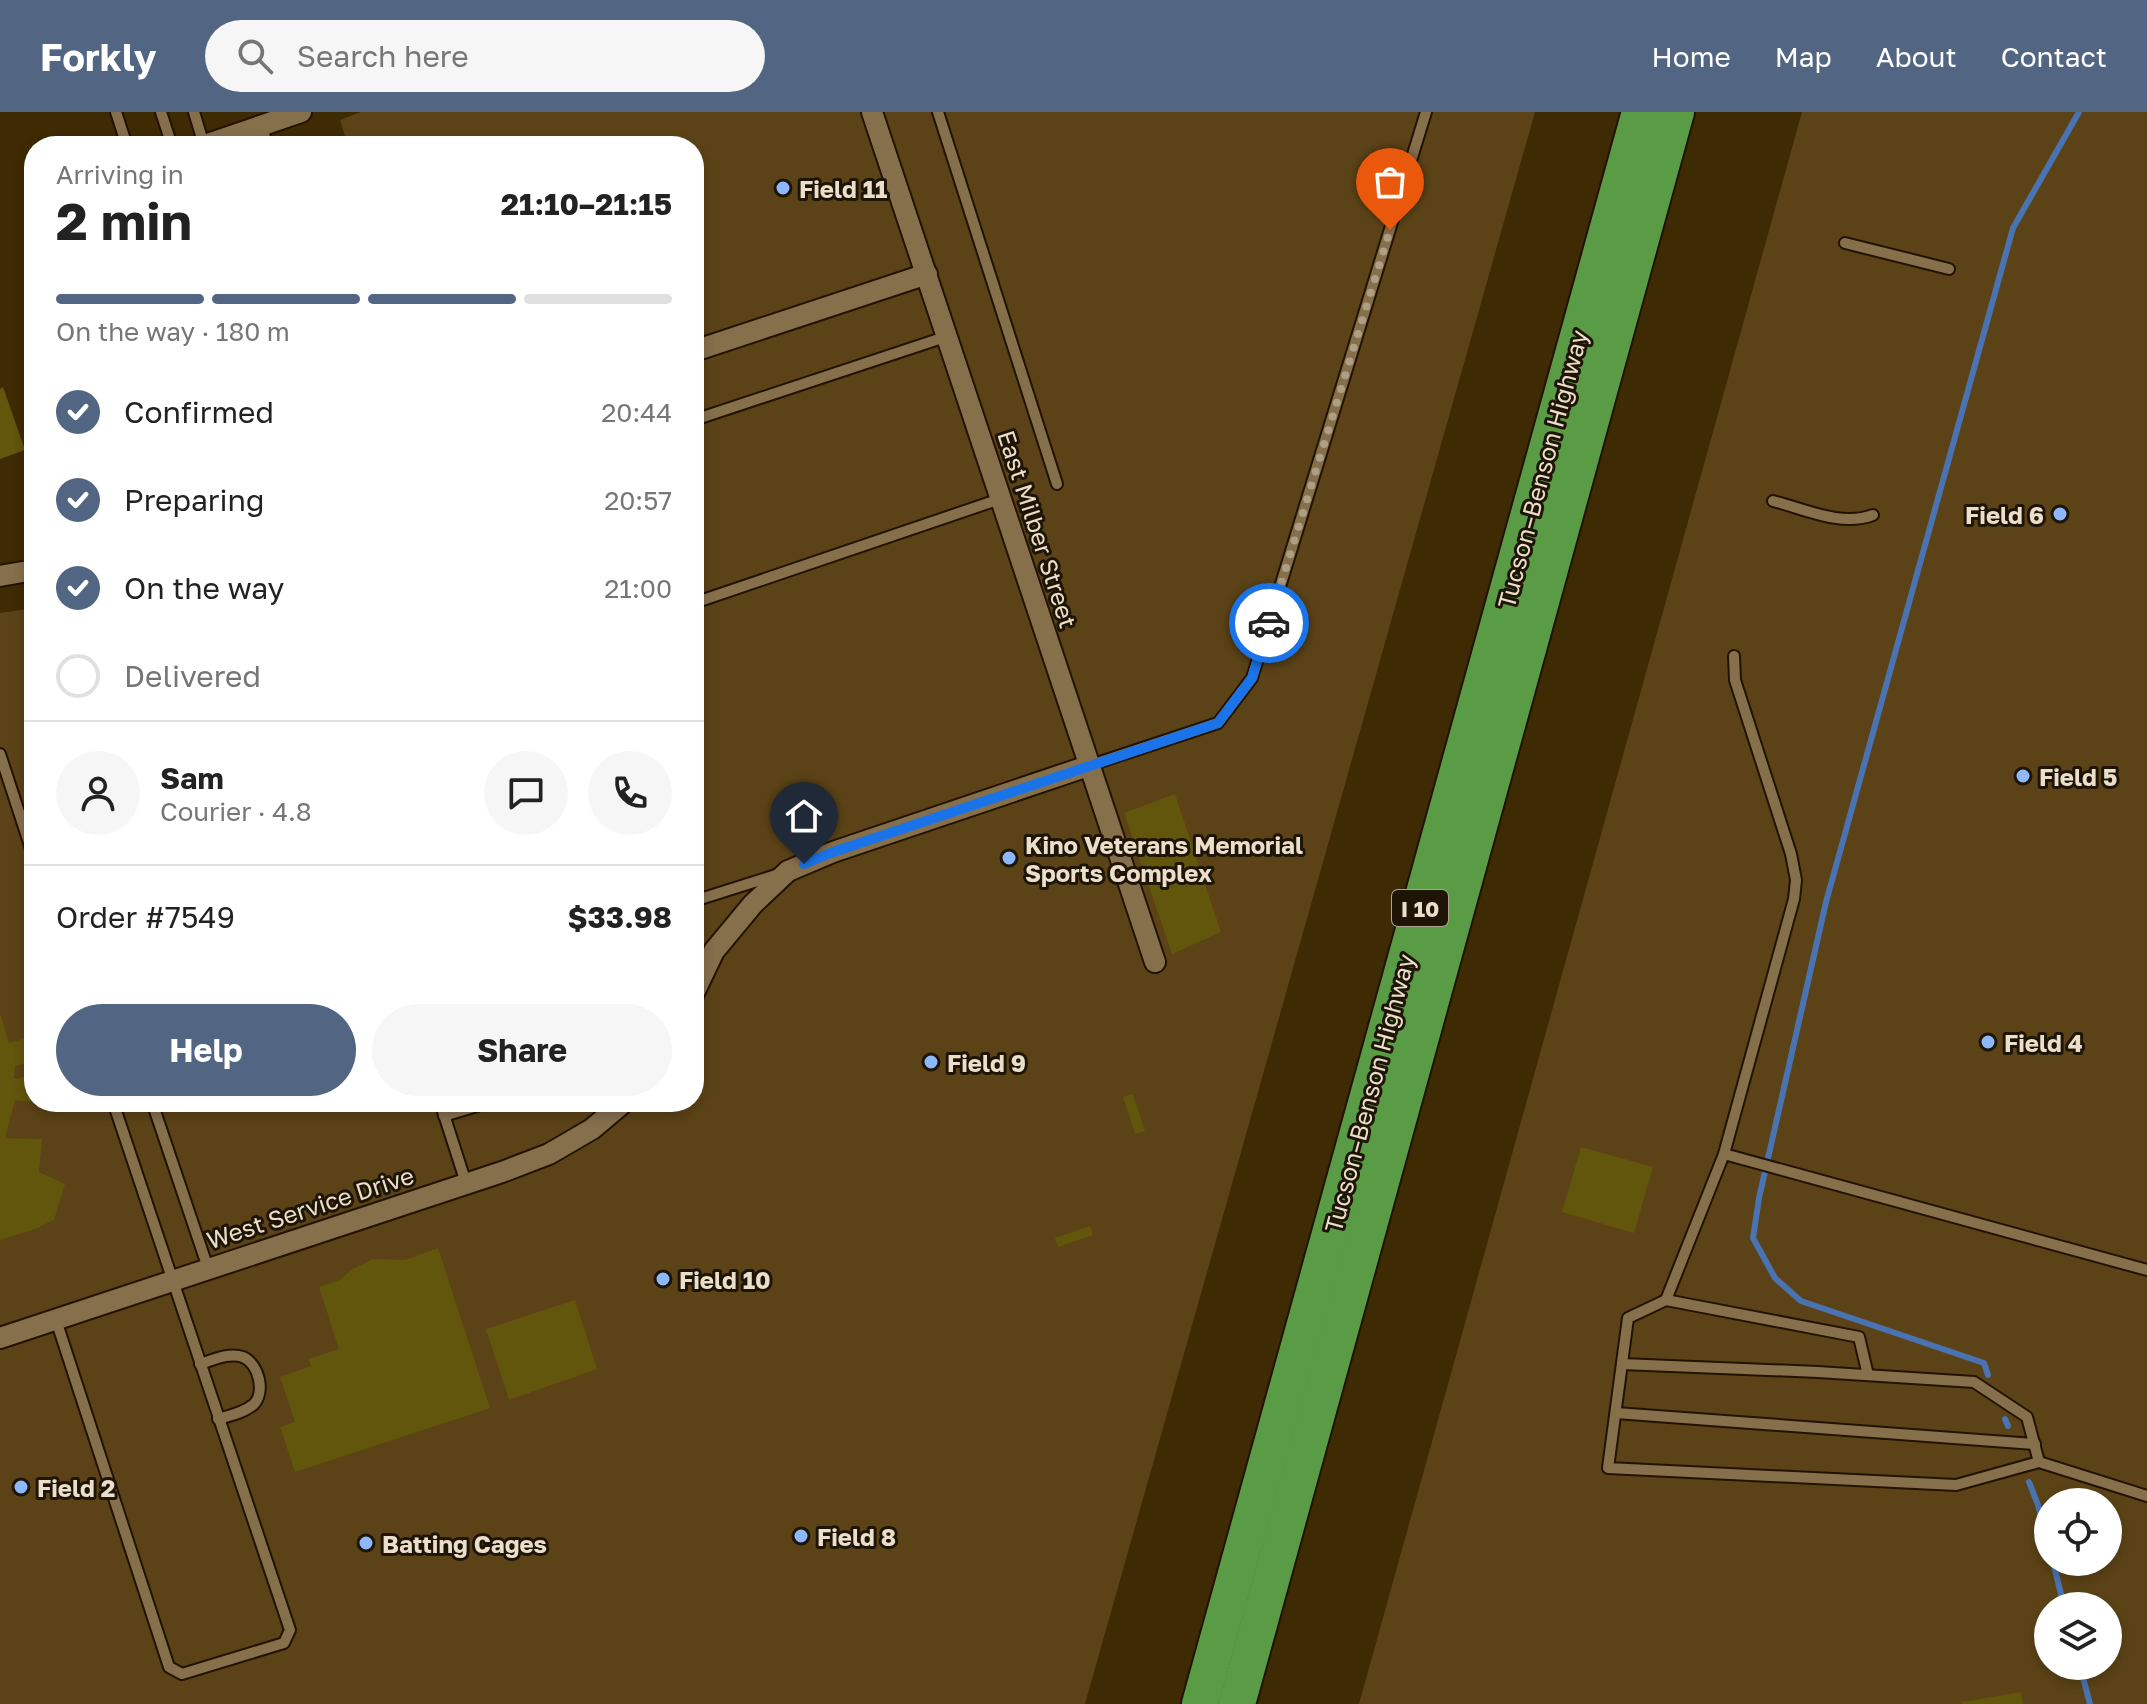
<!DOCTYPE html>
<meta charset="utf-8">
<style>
:root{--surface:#fff;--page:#f6f6f6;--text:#222;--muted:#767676;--line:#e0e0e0;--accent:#526684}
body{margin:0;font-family:"Golos Text",sans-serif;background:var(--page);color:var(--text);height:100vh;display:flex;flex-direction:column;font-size:30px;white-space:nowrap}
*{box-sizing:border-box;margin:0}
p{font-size:26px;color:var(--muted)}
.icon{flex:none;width:44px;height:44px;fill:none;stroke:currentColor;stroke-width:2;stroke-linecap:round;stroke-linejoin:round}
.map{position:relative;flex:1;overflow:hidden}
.side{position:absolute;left:24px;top:24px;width:680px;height:976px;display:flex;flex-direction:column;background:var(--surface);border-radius:32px;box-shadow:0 4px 12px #0003}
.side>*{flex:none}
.fabs{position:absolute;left:2034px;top:1376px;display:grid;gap:16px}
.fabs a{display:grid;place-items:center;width:88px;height:88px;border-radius:50%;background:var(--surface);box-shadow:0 4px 12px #0003;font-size:40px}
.pin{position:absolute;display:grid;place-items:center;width:68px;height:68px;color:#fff;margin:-82px -34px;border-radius:50% 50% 50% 0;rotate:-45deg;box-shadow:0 0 8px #0007}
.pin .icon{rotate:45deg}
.courier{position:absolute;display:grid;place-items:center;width:80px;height:80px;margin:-40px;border:6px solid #1a73e8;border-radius:50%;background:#fff;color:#222;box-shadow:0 2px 10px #0007}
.head em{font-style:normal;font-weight:700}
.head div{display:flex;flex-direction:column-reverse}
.head{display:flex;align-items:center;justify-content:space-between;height:136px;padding:0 32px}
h1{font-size:52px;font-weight:700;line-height:60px}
.bar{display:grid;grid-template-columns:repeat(4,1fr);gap:12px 8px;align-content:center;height:96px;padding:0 32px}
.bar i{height:10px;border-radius:6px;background:var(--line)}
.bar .on{background:var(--accent)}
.bar p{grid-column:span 4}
.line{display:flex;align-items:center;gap:20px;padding:0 32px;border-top:2px solid var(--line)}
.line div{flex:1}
.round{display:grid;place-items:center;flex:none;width:84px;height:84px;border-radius:42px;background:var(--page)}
ol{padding:0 32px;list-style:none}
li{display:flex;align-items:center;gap:24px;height:88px}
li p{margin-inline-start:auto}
li .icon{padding:8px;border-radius:50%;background:var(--accent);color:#fff;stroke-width:4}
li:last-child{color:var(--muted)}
li i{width:44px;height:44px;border:4px solid var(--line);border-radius:50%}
.button{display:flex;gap:16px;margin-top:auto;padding:16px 32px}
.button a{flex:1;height:92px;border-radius:48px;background:var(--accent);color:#fff;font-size:32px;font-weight:700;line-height:92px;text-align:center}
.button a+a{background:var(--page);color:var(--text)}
header{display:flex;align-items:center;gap:48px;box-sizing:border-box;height:112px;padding:0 40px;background:var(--accent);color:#fff}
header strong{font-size:38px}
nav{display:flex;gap:44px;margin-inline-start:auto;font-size:28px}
.search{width:560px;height:72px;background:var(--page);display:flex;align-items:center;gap:20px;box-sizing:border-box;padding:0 28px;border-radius:44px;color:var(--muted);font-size:30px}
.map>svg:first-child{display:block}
.green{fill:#5c4317;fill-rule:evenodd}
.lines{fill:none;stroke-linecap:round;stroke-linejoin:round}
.stream{stroke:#4a73b3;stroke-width:6}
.building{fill:#62550c}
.service-casing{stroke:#221300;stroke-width:14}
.minor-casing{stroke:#221300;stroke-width:24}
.motorway-casing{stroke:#221300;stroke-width:40}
.service{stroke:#866f4b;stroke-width:10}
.minor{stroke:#866f4b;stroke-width:20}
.motorway{stroke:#599c45;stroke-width:36}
.done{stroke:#ae9f84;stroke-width:8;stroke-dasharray:0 14.4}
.route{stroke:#1a73e8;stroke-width:10}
.poi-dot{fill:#8db9fc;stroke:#1e1506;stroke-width:3}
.labels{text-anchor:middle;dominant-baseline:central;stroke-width:6;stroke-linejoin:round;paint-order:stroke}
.shield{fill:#1e1506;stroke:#aea28f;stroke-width:2}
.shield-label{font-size:22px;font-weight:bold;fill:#ebdeca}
.poi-label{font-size:24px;font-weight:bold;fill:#ebdeca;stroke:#1e1506;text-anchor:start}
.street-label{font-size:24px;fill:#ebdeca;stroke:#1e1506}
</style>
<header>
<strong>Forkly</strong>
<div class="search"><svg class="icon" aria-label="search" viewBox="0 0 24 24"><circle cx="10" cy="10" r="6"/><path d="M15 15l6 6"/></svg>Search here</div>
<nav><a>Home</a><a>Map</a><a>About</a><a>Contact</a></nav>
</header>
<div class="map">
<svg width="2147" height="1592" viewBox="0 0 2147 1592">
<rect width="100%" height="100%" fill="#3e2a03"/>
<!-- green -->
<g class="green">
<path d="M361,0H1535L1085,1592H0V501L34,496V990H694V34H348L340,8Z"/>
<path d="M1802,0H2147V1592H1359ZM2048,1390H2108V1450H2048ZM2048,1494H2108V1554H2048Z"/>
</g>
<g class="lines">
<!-- stream -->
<g class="stream">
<path d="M1988,1263L1984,1251L1801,1189L1775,1166L1753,1126L1759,1086L1826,790L2013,116L2079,0"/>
<path d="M2005,1307L2008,1314"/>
<path d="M2029,1370L2038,1393L2048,1433"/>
<path d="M2053,1450L2064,1494"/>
<path d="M2080,1554L2090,1592"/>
</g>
</g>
<!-- building -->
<g class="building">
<path d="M3,275L25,338L0,347V277Z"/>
<path d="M1175,682L1221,820L1172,842L1124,701Z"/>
<path d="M0,901L9,931L27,926L29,950L15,954L14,967L33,963L34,990L15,988L5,1026L42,1027L39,1060L65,1072L54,1108L35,1117L0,1128Z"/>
<path d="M1133,982L1145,1019L1135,1022L1123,985Z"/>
<path d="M1581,1035L1653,1055L1634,1121L1562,1100Z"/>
<path d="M1090,1114L1093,1123L1058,1135L1055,1126Z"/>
<path d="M438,1136L490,1296L295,1360L280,1315L295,1310L280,1265L311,1254L308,1247L339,1237L319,1175L340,1168L351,1158L373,1147L405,1148Z"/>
<path d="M575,1188L597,1257L509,1288L486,1217Z"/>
<path d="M2021,1580L2023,1592H1962V1590Z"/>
</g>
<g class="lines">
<!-- service casing -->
<g class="service-casing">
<g id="service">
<path d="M116,0L127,34"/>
<path d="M161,0L172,34"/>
<path d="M194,0L204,33"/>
<path d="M938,0L1057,372"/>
<path d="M261,14L268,34"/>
<path d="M1845,131L1949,157"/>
<path d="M694,308L948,224"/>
<path d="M1773,389C1805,397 1841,415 1873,403"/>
<path d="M694,491L1000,387"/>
<path d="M1734,544L1735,568L1791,742L1796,768L1794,787L1724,1042L2147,1158"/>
<path d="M0,642L34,746"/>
<path d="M1088,654L1218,611L1252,566L1426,0"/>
<path d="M694,789L776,763"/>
<path d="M152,990L208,1156"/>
<path d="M440,990L466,1071"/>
<path d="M444,1004L490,990"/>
<path d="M1724,1042L1666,1188L1628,1206L1608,1356L1956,1373L2039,1350L2147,1384"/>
<path d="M1666,1188L1859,1225L1868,1263"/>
<path d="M56,1208L169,1555L182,1562L284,1531L290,1518L113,990"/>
<path d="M200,1252C213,1248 229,1240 243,1245C259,1252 266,1281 253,1293C243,1301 229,1304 218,1307"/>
<path d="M1622,1252L1818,1260L1974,1270L2027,1305L2039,1350"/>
<path d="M1616,1301L2035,1332"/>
</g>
</g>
<!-- minor casing -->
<g class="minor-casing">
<g id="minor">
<path d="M872,0L1155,850"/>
<path d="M202,34L301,0"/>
<path d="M694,239L927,162"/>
<path d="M0,464L34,458"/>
<path d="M694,881L714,839L753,792L788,759L833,740L1088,654"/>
<path d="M0,1226L502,1060L549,1042L592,1017L624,990"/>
</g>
</g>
<!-- motorway casing -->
<g class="motorway-casing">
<g id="motorway">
<path d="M1200,1592L1640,0"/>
<path d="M1237,1592L1676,0"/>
</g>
</g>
<!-- service -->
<use href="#service" class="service"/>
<!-- minor -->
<use href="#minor" class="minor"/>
<!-- motorway -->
<use href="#motorway" class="motorway"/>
</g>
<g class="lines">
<!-- done -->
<path class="done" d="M1269,511L1390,118"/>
<!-- route -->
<path class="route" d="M804,752L833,740L1218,611L1252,566L1269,511"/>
</g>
<!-- markers -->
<g class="poi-dot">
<circle cx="783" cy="76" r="8"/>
<circle cx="2060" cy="402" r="8"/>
<circle cx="2023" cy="664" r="8"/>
<circle cx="1009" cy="746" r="8"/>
<circle cx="1988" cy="930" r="8"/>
<circle cx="931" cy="950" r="8"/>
<circle cx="663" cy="1167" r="8"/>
<circle cx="21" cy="1375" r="8"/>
<circle cx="801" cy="1424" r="8"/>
<circle cx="366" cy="1431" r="8"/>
</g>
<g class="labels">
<!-- shield labels -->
<rect class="shield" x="1392" y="778" width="56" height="36" rx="6"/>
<g class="shield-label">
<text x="1420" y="796">I 10</text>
</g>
<!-- poi labels -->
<g class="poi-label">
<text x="799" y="76">Field 11</text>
<text x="2044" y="402" text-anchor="end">Field 6</text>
<text x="2039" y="664">Field 5</text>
<text x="1025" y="732">Kino Veterans Memorial<tspan x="1025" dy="28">Sports Complex</tspan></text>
<text x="2004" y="930">Field 4</text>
<text x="947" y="950">Field 9</text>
<text x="679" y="1167">Field 10</text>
<text x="37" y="1375">Field 2</text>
<text x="817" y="1424">Field 8</text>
<text x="382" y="1431">Batting Cages</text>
</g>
<!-- street labels -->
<g class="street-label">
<text transform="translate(1542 357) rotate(-75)">Tucson–Benson Highway</text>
<text transform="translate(1038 417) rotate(72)">East Milber Street</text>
<text transform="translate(1369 981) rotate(-75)">Tucson–Benson Highway</text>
<text transform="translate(310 1095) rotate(-18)">West Service Drive</text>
</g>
</g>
</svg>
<div class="fabs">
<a><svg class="icon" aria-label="locate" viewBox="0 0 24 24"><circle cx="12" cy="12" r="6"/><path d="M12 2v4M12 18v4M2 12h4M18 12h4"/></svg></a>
<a><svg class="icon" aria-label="layers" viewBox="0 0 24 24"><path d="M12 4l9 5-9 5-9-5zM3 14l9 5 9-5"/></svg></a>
</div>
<div class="pin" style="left:1390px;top:118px;background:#ea580c"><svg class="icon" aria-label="bag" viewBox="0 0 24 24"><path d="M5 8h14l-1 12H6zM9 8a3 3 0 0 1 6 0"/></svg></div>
<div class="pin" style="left:804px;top:752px;background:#1f2937"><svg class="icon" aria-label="home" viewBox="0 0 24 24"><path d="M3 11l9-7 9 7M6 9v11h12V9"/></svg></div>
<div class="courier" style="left:1269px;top:511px"><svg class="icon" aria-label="car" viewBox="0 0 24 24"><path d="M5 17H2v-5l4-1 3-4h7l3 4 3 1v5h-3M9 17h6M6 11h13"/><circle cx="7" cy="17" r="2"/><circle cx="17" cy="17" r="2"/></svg></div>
<section class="side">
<div class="head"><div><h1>2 min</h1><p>Arriving in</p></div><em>21:10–21:15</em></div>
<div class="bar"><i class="on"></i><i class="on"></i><i class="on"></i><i></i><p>On the way · 180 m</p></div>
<ol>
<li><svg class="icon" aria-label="check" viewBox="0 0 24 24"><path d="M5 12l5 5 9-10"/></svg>Confirmed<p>20:44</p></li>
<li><svg class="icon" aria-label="check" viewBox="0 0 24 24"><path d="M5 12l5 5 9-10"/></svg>Preparing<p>20:57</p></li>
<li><svg class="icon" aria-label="check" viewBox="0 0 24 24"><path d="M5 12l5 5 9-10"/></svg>On the way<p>21:00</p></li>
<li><i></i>Delivered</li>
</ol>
<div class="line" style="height:144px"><a class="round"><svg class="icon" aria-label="person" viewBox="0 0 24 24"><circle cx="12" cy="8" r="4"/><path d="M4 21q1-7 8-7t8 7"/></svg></a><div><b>Sam</b><p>Courier · 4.8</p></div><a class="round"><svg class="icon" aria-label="chat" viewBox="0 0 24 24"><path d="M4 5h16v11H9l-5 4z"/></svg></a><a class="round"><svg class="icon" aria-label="phone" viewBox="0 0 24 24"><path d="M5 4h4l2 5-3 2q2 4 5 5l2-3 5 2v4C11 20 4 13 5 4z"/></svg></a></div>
<div class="line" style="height:104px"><div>Order #7549</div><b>$33.98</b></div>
<div class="button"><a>Help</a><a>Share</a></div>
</section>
</div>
